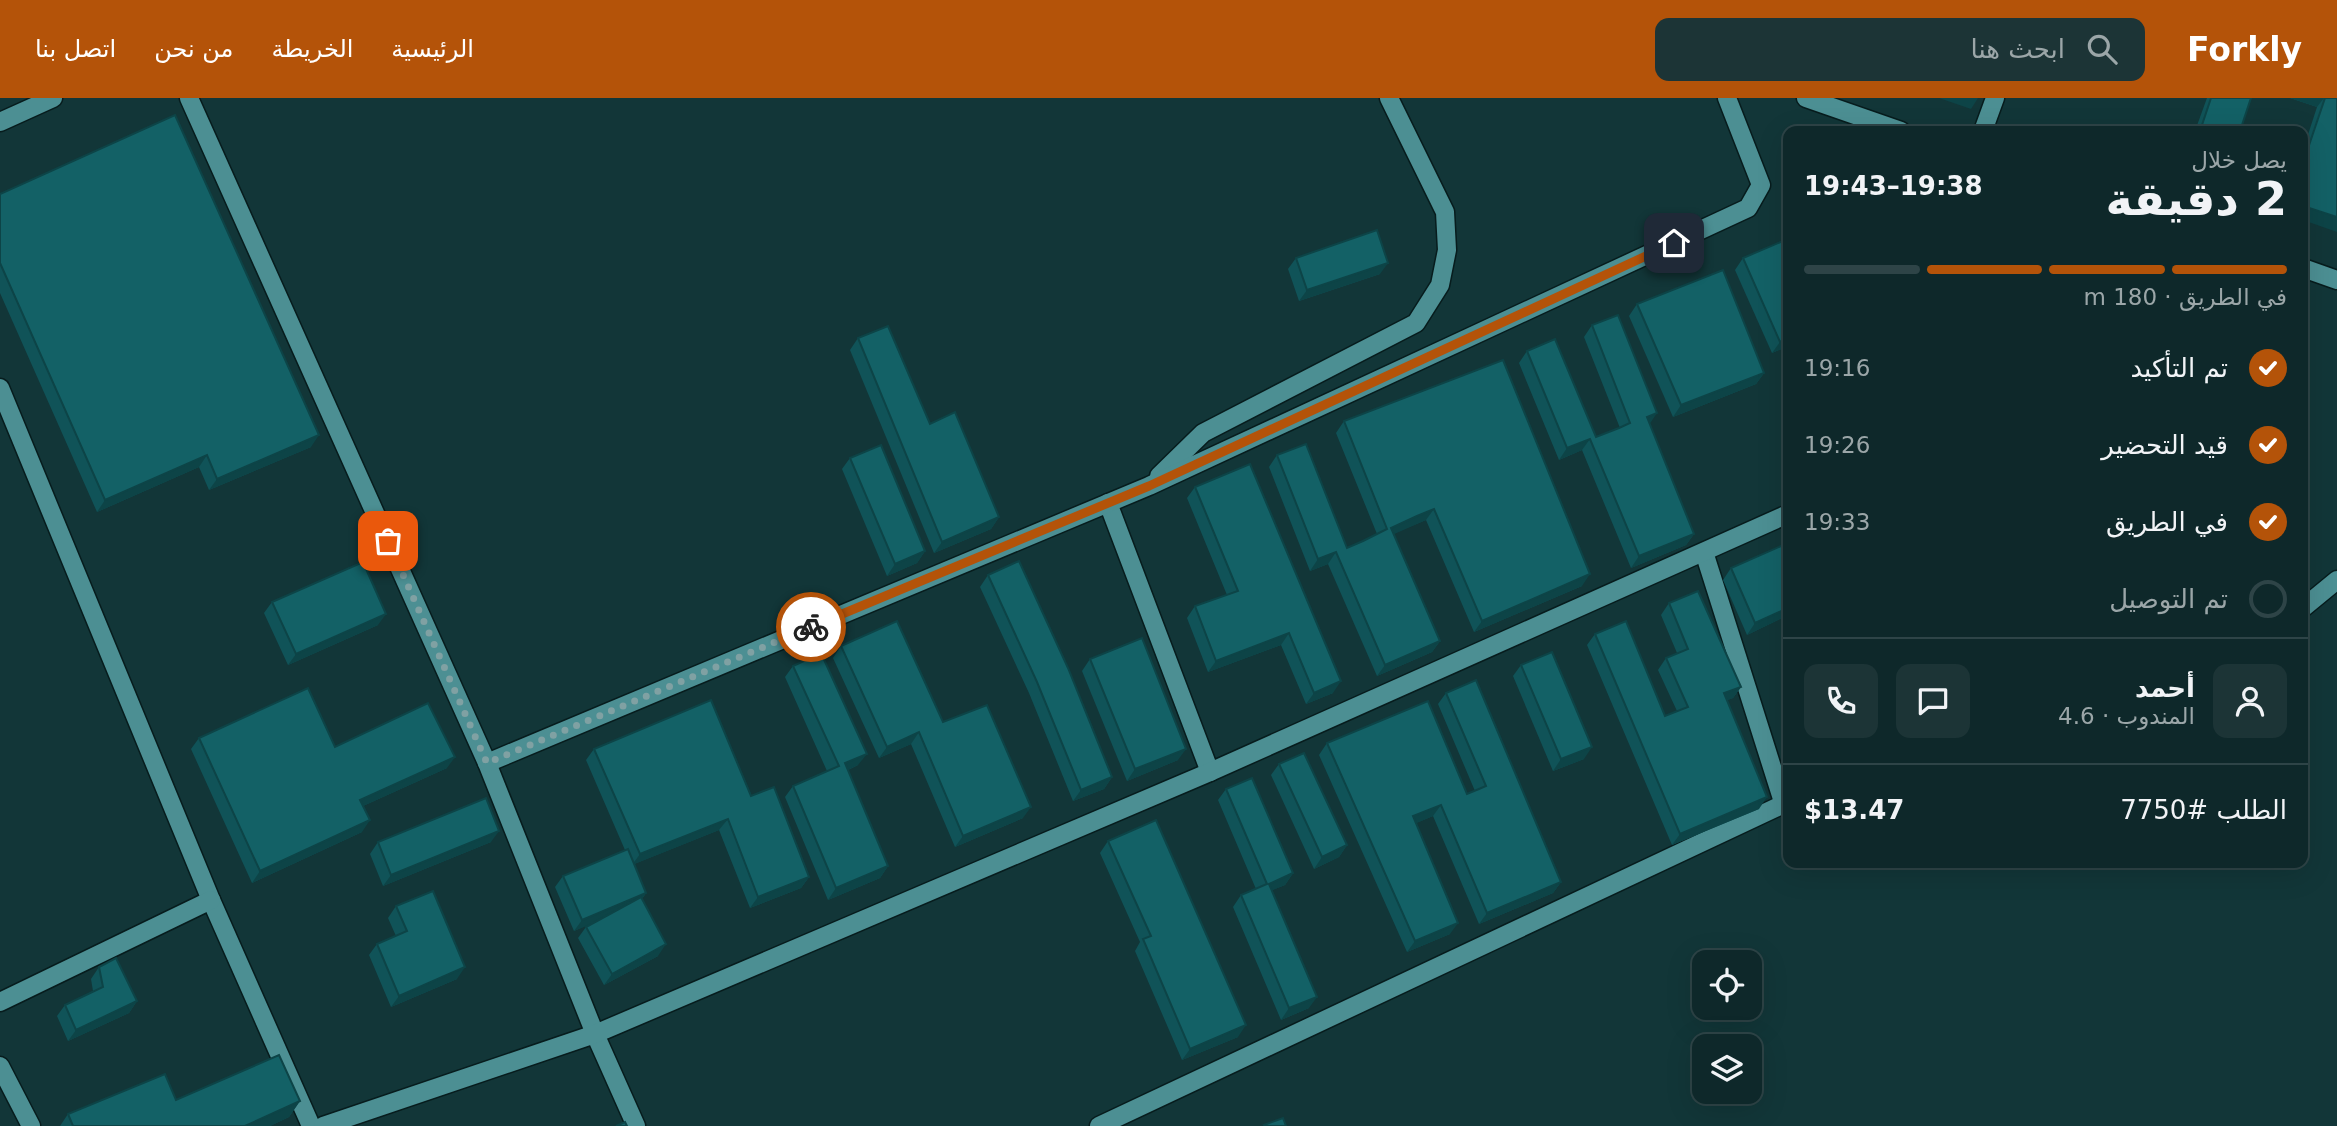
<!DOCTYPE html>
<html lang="ar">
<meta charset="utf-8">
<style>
:root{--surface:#0e282a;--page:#1c3436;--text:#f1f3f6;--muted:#9ba6a8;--line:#2e4447;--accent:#b45309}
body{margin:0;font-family:"DejaVu Sans","Noto Sans Arabic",sans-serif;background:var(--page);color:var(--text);direction:rtl;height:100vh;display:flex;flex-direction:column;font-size:26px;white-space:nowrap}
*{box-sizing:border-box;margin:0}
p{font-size:23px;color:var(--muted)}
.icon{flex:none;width:38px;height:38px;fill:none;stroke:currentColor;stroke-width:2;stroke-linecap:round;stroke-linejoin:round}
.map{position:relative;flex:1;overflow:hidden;direction:ltr}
.panel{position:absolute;left:1783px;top:28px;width:525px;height:742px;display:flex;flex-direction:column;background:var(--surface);border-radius:14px;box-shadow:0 7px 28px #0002,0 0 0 2px var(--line);direction:rtl}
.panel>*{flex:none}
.buttons{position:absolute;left:1692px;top:852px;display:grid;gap:14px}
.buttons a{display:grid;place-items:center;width:70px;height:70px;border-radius:14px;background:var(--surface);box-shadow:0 7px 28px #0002,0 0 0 2px var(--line);font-size:35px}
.pin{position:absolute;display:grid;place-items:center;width:60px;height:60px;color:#fff;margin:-30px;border-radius:14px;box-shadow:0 4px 10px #0006}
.courier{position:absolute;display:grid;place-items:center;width:70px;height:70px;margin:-35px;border:5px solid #b45309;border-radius:50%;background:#fff;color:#222;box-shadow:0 2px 9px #0007}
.headline em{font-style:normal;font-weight:800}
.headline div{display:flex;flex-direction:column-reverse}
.headline{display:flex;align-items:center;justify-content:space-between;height:119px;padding:0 21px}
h1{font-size:46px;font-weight:800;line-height:52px}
.bar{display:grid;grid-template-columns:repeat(4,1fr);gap:10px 7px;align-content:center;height:84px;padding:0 21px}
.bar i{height:9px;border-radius:5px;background:var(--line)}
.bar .on{background:var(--accent)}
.bar p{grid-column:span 4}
.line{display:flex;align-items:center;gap:18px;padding:0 21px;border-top:2px solid var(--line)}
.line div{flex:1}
.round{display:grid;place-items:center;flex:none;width:74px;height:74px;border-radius:14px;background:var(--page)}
ol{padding:0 21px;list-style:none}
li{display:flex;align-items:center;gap:21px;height:77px}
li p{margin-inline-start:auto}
li .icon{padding:7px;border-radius:50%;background:var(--accent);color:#fff;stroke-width:4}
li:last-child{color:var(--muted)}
li i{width:38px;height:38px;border:4px solid var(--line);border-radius:50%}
header{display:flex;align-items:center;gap:42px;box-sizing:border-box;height:98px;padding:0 35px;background:var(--accent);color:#fff}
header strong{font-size:33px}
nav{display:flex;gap:38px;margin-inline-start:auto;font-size:24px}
.search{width:490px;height:63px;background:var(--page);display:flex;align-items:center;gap:18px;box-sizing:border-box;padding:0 24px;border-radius:14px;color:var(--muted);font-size:26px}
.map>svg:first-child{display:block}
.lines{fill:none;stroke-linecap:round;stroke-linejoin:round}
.minor-casing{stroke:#071c1d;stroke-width:21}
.minor{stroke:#4c8f93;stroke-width:18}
.wall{fill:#105358}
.shaded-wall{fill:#0d4447}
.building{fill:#136166;stroke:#0d4447;stroke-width:2}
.done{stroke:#80a1a3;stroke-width:7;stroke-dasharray:0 12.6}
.route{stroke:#b45309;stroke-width:9}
</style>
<header>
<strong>Forkly</strong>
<div class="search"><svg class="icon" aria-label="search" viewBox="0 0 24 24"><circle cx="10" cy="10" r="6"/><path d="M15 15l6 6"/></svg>ابحث هنا</div>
<nav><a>الرئيسية</a><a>الخريطة</a><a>من نحن</a><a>اتصل بنا</a></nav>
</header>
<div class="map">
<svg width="2337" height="1028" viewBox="0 0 2337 1028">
<rect width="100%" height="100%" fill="#123638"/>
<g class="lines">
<!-- minor casing -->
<g class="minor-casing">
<g id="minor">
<path d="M189,0L487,665L595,936L636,1028"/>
<path d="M1806,0L1901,33"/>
<path d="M0,24L53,0"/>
<path d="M1983,33L1995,0"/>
<path d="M2303,170L2337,182"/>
<path d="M0,290L211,802L311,1028"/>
<path d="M1159,378L1203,335L1416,225L1440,187L1447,152L1445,114L1389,0"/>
<path d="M1108,405L1210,674"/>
<path d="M1704,454L1784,707"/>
<path d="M2303,510L2337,482"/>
<path d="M487,665L1149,388L1748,110L1761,87L1727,0"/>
<path d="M0,904L211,802"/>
<path d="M0,968L31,1028"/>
<path d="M323,1028L595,936L1210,674L1788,416"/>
<path d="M1099,1028L1788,704"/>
</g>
</g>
<!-- minor -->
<use href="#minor" class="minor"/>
</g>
<!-- wall -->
<g class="wall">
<path d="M2207,0H2251L2240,33H2195Z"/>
<path d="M2290,0H2337L2303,122V52L2317,9Z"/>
<path d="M0,96L311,349L209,392L199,369L97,414L0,195Z"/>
<path d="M1296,160L1380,176L1299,203L1288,171Z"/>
<path d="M1743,160L1788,248L1772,255L1735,172Z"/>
<path d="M1637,206L1764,275L1756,286L1673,319L1629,218Z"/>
<path d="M1592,227L1649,325L1694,436L1686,447L1631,470L1582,352L1559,362L1519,265L1527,253L1596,339L1620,330L1584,239Z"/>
<path d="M858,240L930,326L999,419L991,431L934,455L850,252Z"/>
<path d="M1344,323L1582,488L1474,534L1426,422L1409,429L1393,436L1440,543L1432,554L1377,578L1328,466L1310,473L1269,369L1277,357L1347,450L1377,436L1336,335Z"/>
<path d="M850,360L925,453L917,465L887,478L842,371Z"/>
<path d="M1195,389L1333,595L1306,606L1281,547L1208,574L1187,520L1195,508L1227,497L1187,400Z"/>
<path d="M1788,445V517L1747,537L1723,482L1731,470Z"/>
<path d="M988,477L1112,679L1104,691L1073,703L1029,595L980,489Z"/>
<path d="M272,504L378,527L288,567L264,515Z"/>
<path d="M1669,505L1741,589L1733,600L1727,602L1759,711L1672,747L1587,547L1595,536L1665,618L1677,613L1658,572L1666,560L1677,555L1661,517Z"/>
<path d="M841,548L943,624L1023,720L955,749L911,646L879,660L833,560Z"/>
<path d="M1090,561L1178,662L1127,683L1082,573Z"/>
<path d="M1521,567L1584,661L1553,673L1513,578Z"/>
<path d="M793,568L858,667L848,672L888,768L880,780L828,802L785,699L793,688L827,673L785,579Z"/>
<path d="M1788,589V605L1784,595Z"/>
<path d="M1446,595L1561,784L1553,795L1479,826L1433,718L1416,725L1450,836L1407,854L1319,657L1327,645L1467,696L1475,693L1438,606Z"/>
<path d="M199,640L335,649L447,670L363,708L362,734L252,785L191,651Z"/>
<path d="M594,651L751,698L809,779L801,790L750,810L719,732L634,766L646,795L642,801L658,858L604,887L578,840L586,829L592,825L574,833L555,789L563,778L625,752L586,662Z"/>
<path d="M1279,666L1347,747L1339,759L1314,771L1271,677Z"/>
<path d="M1226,691L1293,775L1285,787L1272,792L1309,910L1281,922L1233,809L1241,797L1256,791L1218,702Z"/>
<path d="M1108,743L1238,939L1182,962L1135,853L1140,844L1100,755Z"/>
<path d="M378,744H491L383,788L370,756Z"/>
<path d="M396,808L457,881L391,909L369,857L377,846L396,838L388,820Z"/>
<path d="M99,869L137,903L129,915L68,943L57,918L65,907L93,893L91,881Z"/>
<path d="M176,1002L300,1003L289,1019L270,1028H60L68,1016Z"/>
</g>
<!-- shaded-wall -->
<g class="shaded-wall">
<path d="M1939,0H1978L1971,11Z"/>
<path d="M2290,0H2324L2317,9Z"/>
<path d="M2303,108L2337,119V134L2303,122Z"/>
<path d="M1388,165L1380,176L1299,203L1307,192Z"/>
<path d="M1788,240V248L1772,255L1780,244Z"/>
<path d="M1764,275L1756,286L1673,319L1681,307Z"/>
<path d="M1657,315L1649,327L1647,319Z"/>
<path d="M319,337L311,349L209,392L217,381Z"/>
<path d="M1590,341L1582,352L1559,362L1567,350Z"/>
<path d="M207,357L199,369L97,414L105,402Z"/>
<path d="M1434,411L1426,422L1383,441L1391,430Z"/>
<path d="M999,419L991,431L934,455L942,444Z"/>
<path d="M1694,436L1686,447L1631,470L1639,458Z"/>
<path d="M925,453L917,465L887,478L895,466Z"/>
<path d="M1336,454L1328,466L1310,473L1318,461Z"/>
<path d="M1590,476L1582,488L1474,534L1482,523Z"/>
<path d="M1788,510V517L1747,537L1755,525Z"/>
<path d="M386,516L378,527L288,567L296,556Z"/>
<path d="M1289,535L1281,547L1208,574L1216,563Z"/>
<path d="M1440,543L1432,554L1377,578L1385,567Z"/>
<path d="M1341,583L1333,595L1306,606L1314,595Z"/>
<path d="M1741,589L1733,600L1716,607L1724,595Z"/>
<path d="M919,634L911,646L879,660L887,649Z"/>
<path d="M1592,649L1584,661L1553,673L1561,661Z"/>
<path d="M1186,651L1178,662L1127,683L1135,671Z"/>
<path d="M867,656L858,667L837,677L845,665Z"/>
<path d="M455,659L447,670L352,713L360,702Z"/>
<path d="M1112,679L1104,691L1073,703L1081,692Z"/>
<path d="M1767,699L1759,711L1672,747L1680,736Z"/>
<path d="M1441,707L1433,718L1405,730L1413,718Z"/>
<path d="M1031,709L1023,720L955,749L963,738Z"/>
<path d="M728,721L719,732L632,767L640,756Z"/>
<path d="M370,722L362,734L252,785L260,773Z"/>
<path d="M499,733L491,744L383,788L391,777Z"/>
<path d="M1347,747L1339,759L1314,771L1322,759Z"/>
<path d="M888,768L880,780L828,802L836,790Z"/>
<path d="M1293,775L1285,787L1261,797L1269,786Z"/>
<path d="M809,779L801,790L750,810L758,799Z"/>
<path d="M1561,784L1553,795L1479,826L1487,815Z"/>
<path d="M646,795L638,807L574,833L582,822Z"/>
<path d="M1458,825L1450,836L1407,854L1415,843Z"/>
<path d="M666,846L658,858L604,887L612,876Z"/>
<path d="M465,869L457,881L391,909L399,898Z"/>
<path d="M1317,899L1309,910L1281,922L1289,910Z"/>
<path d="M137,903L129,915L68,943L76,932Z"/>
<path d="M1246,927L1238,939L1182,962L1190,951Z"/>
<path d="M300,1003L289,1019L270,1028H245Z"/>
</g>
<!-- building -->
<g class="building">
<path d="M2211,0H2251L2240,33H2200Z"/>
<path d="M2325,0H2337V119L2303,108V65Z"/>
<path d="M175,17L319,337L217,381L207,357L105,402L0,165V96Z"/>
<path d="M1377,132L1388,165L1307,192L1296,160Z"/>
<path d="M1783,143L1788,157V240L1780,244L1743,160Z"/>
<path d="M1723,172L1764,275L1681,307L1637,206Z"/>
<path d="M1618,217L1657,315L1647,319L1694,436L1639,458L1590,341L1567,350L1527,253L1555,241L1596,339L1619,330L1630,325L1592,227Z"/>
<path d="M888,228L930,326L955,314L999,419L942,444L858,240Z"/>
<path d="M1503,262L1590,476L1482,523L1434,411L1417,418L1391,430L1440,543L1385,567L1336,454L1318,461L1277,357L1306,346L1347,450L1363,443L1387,431L1344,323Z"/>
<path d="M881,347L925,453L895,466L850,360Z"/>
<path d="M1250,366L1341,583L1314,595L1289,535L1216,563L1195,508L1238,493L1195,389Z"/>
<path d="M1788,445V510L1755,525L1731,470Z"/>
<path d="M1019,463L1068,570L1112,679L1081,692L1037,584L988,477Z"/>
<path d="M363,464L386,516L296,556L272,504Z"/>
<path d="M1698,493L1741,589L1724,595L1767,699L1680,736L1595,536L1626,523L1665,618L1688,609L1666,560L1688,551L1669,505Z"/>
<path d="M897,523L943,624L987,607L1031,709L963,738L919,634L887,649L841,548Z"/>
<path d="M1142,540L1186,651L1135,671L1090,561Z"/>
<path d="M1552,554L1592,649L1561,661L1521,567Z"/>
<path d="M821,555L867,656L845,665L888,768L836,790L793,688L839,668L793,568Z"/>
<path d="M1476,582L1561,784L1487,815L1441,707L1413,718L1458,825L1415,843L1327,645L1428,603L1467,696L1479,691L1486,688L1446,595Z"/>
<path d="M308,590L335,649L428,605L455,659L360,702L370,722L260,773L199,640Z"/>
<path d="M711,602L751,698L774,689L809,779L758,799L728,721L640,756L594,651Z"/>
<path d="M1304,655L1347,747L1322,759L1279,666Z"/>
<path d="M1252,680L1293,775L1269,786L1317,899L1289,910L1241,797L1267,786L1226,691Z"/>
<path d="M486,700L499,733L391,777L378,744Z"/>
<path d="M1156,722L1246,927L1190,951L1143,841L1151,838L1108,743Z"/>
<path d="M628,751L646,795L582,822L563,778Z"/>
<path d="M433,793L465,869L399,898L377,846L407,833L396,808Z"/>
<path d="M641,799L666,846L612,876L586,829Z"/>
<path d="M116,860L137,903L76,932L65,907L103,889L99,869Z"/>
<path d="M279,957L300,1003L245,1028H73L68,1016L165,976L176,1002Z"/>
<path d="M1283,1020L1286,1028H1265L1264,1027Z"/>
<path d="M625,1024L627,1028H616Z"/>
</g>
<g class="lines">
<!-- done -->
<path class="done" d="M388,443L487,665L811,529"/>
<!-- route -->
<path class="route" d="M811,529L1149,388L1674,145"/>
</g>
</svg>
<div class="buttons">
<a><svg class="icon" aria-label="locate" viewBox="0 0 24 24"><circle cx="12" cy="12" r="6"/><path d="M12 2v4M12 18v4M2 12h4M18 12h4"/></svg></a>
<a><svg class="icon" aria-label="layers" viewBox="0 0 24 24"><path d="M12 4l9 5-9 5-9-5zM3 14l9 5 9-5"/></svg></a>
</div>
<div class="pin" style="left:388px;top:443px;background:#ea580c"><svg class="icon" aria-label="bag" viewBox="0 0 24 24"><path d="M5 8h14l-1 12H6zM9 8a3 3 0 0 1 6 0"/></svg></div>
<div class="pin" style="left:1674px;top:145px;background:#1f2937"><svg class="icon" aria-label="home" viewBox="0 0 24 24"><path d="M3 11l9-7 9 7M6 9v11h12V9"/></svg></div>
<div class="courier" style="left:811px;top:529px"><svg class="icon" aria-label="bike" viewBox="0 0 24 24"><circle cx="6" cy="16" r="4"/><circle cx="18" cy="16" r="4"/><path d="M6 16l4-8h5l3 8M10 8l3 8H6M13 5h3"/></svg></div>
<section class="panel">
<div class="headline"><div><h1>2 دقيقة</h1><p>يصل خلال</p></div><em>19:38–19:43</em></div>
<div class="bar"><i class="on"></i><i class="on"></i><i class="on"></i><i></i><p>في الطريق · 180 m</p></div>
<ol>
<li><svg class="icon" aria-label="check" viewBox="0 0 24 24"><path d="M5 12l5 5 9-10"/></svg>تم التأكيد<p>19:16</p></li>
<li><svg class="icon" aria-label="check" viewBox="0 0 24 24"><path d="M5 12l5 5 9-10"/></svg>قيد التحضير<p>19:26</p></li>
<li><svg class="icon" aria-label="check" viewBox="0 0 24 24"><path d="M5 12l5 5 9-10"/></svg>في الطريق<p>19:33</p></li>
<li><i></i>تم التوصيل</li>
</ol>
<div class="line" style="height:126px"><a class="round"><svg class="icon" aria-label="person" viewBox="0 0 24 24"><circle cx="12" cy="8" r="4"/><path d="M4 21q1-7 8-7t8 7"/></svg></a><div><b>أحمد</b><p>المندوب · 4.6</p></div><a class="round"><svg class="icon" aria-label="chat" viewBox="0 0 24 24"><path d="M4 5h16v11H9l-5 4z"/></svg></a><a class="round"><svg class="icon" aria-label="phone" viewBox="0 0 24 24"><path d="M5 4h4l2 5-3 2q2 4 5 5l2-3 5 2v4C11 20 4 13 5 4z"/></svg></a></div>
<div class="line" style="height:91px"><div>الطلب #7750</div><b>$13.47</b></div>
</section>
</div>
